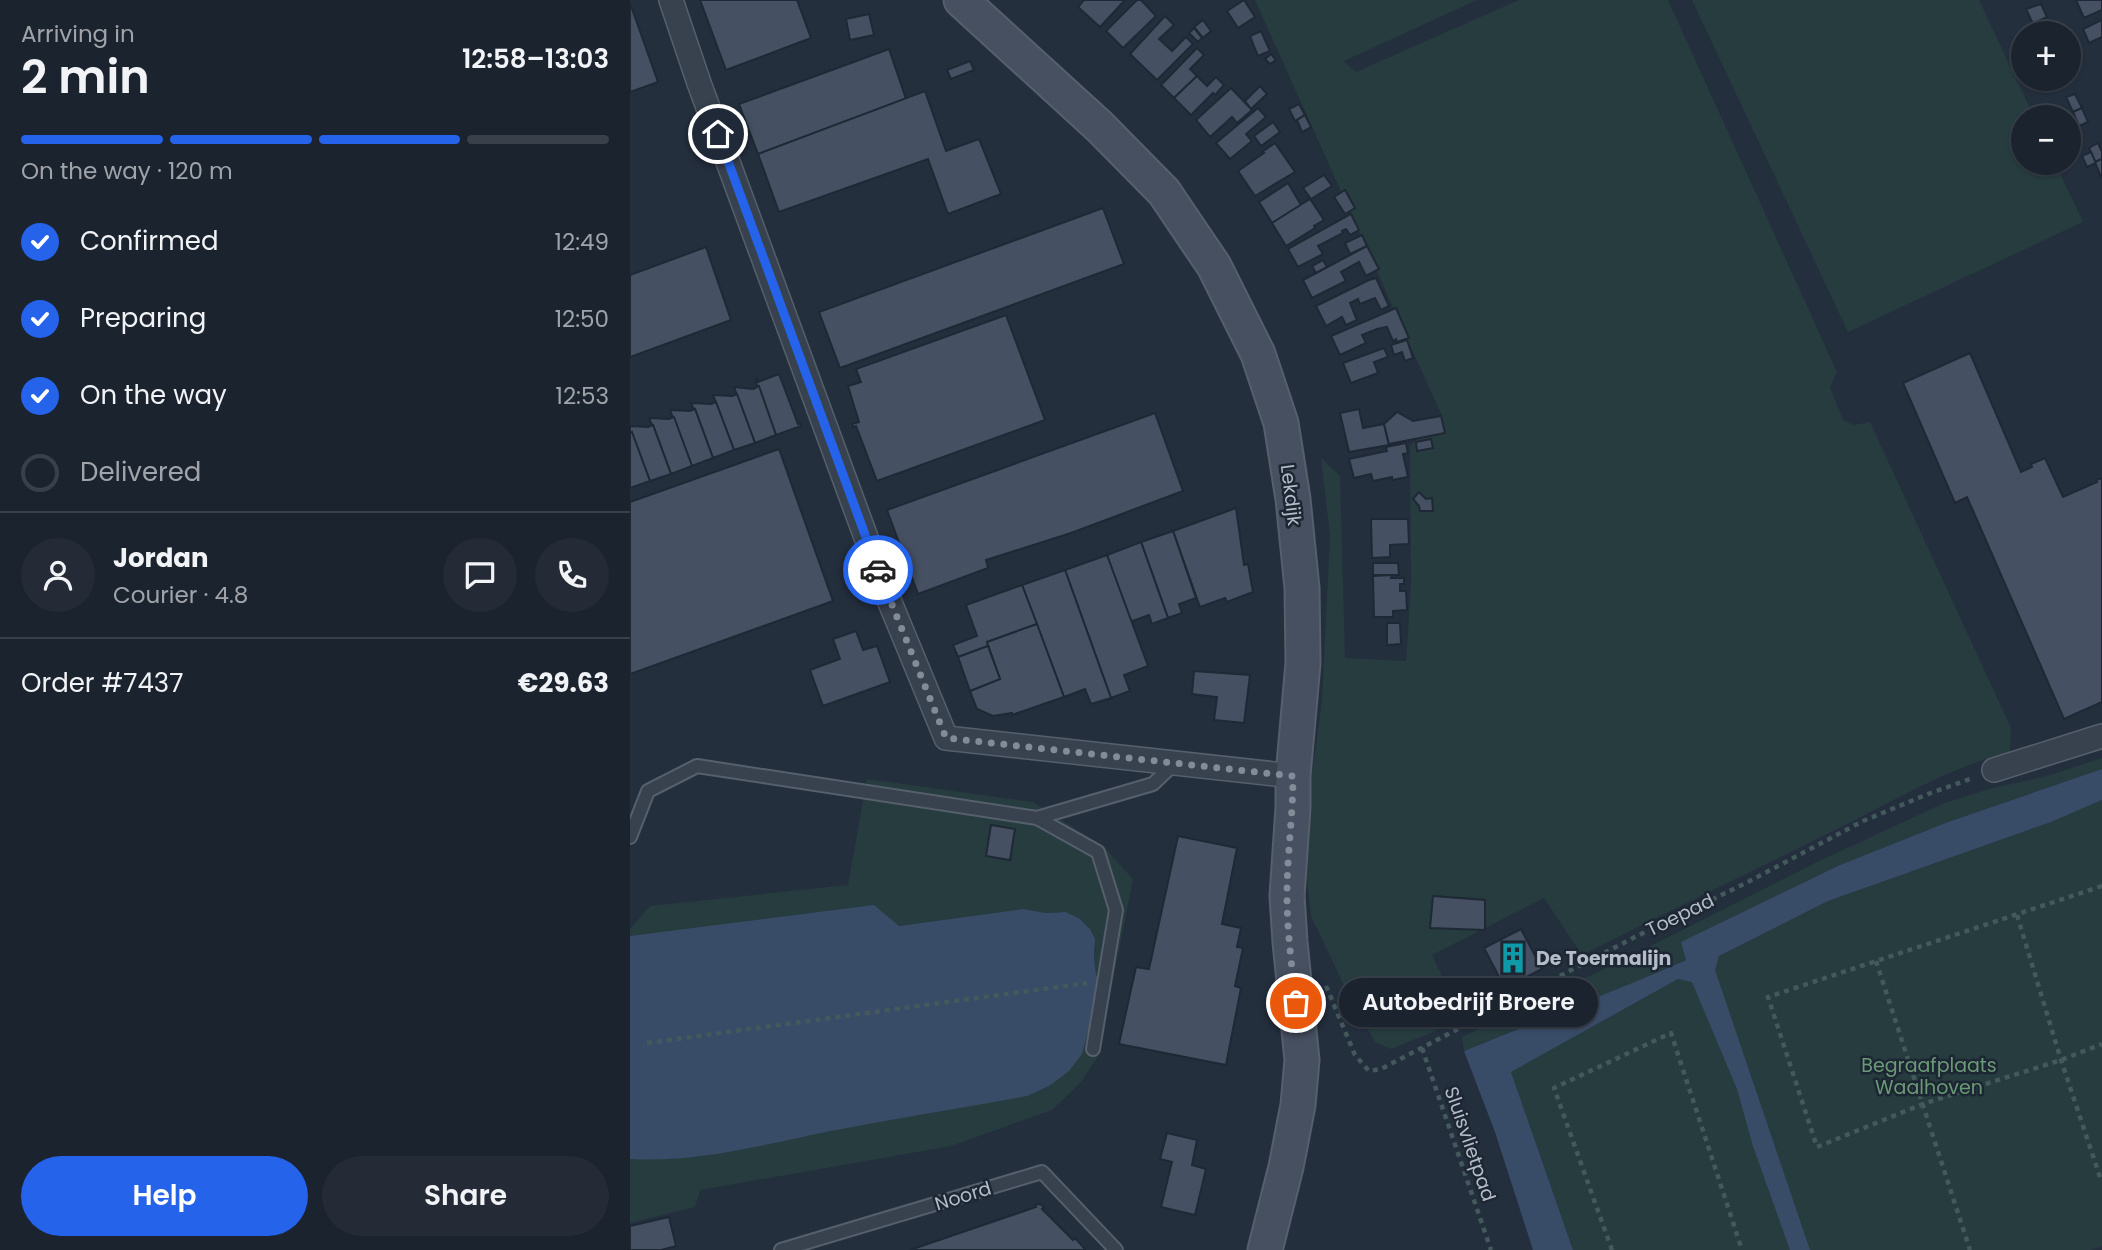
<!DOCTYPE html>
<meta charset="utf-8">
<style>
:root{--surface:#1b232e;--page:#242b36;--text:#f1f3f6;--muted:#a0a4aa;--line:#39404a;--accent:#2563eb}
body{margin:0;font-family:Poppins,sans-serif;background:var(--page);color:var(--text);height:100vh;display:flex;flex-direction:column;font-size:26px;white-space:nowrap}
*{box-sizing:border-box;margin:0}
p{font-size:23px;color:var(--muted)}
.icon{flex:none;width:38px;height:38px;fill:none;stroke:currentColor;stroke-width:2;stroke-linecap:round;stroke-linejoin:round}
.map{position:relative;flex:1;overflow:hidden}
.side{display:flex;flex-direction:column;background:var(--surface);width:630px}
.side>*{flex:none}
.buttons{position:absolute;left:1381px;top:21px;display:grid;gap:14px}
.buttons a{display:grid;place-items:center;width:70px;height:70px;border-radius:50%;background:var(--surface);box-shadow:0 2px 5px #0004,0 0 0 2px var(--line);font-size:35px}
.pin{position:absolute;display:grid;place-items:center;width:60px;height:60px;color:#fff;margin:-30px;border:4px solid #fff;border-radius:50%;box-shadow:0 2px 7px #0007}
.courier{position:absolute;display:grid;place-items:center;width:70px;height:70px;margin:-35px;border:5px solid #2563eb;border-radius:50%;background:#fff;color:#222;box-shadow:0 2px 9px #0007}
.bubble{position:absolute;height:49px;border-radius:24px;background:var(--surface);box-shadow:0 2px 5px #0004,0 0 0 2px var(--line);font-size:23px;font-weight:600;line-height:49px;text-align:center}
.head em{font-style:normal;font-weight:600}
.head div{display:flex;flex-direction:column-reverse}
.head{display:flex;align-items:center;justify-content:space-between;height:119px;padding:0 21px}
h1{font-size:46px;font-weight:600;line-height:52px}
.bar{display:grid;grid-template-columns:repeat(4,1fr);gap:10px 7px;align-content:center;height:84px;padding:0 21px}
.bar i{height:9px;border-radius:5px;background:var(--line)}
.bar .selected{background:var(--accent)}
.bar p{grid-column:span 4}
.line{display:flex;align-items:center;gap:18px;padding:0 21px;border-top:2px solid var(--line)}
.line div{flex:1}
.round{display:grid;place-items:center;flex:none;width:74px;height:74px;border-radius:37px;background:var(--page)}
ol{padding:0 21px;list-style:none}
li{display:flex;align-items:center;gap:21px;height:77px}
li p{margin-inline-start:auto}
li .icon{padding:7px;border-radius:50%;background:var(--accent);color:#fff;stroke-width:4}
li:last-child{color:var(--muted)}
li i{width:38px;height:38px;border:4px solid var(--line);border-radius:50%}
.cta{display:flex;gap:14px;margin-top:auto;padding:14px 21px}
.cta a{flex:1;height:80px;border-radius:42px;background:var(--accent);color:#fff;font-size:28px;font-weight:600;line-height:80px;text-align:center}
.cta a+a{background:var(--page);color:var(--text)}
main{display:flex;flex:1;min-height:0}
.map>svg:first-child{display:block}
.green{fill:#263c3f}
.water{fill:#394c67}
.building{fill:#455162;stroke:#1f2835;stroke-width:2}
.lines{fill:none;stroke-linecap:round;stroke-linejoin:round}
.lane-casing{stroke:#565f6c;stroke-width:16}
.street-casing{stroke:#565f6c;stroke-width:26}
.secondary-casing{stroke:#565f6c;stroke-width:37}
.path{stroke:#44595c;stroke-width:4.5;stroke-dasharray:5 5;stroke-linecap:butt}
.lane{stroke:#38414e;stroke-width:12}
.street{stroke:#38414e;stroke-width:23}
.secondary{stroke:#465061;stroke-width:33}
.done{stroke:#828b98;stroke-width:7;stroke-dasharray:0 12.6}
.route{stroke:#2563eb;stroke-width:9}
.labels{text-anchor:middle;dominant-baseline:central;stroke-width:5;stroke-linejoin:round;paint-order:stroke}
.street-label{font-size:19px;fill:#b4bcc9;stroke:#1d2633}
.poi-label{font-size:19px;font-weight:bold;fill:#b4bcc9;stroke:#1d2633;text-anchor:start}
.park-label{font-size:19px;fill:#6b9a76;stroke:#1d2633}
</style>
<main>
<section class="side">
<div class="head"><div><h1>2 min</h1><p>Arriving in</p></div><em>12:58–13:03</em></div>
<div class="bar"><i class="selected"></i><i class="selected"></i><i class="selected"></i><i></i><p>On the way · 120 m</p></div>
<ol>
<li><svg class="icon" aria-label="check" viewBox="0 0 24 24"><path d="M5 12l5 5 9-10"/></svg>Confirmed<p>12:49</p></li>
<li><svg class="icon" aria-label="check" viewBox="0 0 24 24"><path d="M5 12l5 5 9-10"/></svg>Preparing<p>12:50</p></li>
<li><svg class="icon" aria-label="check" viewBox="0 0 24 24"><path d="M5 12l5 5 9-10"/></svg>On the way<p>12:53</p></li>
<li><i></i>Delivered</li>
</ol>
<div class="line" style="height:126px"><a class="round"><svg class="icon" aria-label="person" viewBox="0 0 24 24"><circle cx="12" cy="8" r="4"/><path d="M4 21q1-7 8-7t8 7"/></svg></a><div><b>Jordan</b><p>Courier · 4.8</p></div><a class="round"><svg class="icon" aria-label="chat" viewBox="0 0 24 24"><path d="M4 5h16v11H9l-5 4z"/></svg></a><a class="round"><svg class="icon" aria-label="phone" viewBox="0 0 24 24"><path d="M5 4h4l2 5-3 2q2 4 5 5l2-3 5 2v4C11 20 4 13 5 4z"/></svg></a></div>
<div class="line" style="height:91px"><div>Order #7437</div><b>€29.63</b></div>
<div class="cta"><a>Help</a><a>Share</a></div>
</section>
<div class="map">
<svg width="1472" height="1250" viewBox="0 0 1472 1250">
<rect width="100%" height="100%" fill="#242f3e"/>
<!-- green -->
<g class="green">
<path d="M625,0H847L714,61L726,72L889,0H1038L1207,372L1200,387L1213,420L1224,425L1240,422L1381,728L1380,752C1319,767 1262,802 1205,830C1121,872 1036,912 952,955L914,898L802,955L831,1018L803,1032L761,1049L745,1042L720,998L681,916L676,872L681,781L692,701L700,536L691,458L710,476L715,658L776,661L781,584L780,446L812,416Z"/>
<path d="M1062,0H1349L1404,117H1393V163H1425L1453,222L1218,332Z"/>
<path d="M1472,758V769L1318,822L1210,865L1052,942L1057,959L1012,979L834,1051L832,1037L991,961L1185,863L1312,804L1359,789L1417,776Z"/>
<path d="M237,779L403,802L473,846L503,879L468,1056L451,1082L422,1110L321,1146L70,1190L65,1207L0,1223V1159H41L114,1149L206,1130L470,985L466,974L464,958L466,950L460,929L450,919L436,912L416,913L393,909L269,926L60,930L0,936V929L20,906L218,885Z"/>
<path d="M1472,800V1246L1460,1250H943L881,1072L1048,979L1062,981L1085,970L1089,956L1198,901L1421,822Z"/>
</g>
<!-- water -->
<g class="water">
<path d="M1472,769V800L1421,822L1198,901L1089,956L1085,970L1180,1250H1160L1123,1146L1107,1089L1062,982L1048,979L881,1072L943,1250H903L865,1132L834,1051L1012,979L1056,960L1051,942L1210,865L1318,822Z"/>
<path d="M244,905L269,926L393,909L416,913L436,912L450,919L460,929L465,939L464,958L466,974L470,985L452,1054L439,1071L419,1086L397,1096C332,1108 266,1118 201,1131C137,1144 66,1163 0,1159V936Z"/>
</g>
<!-- building -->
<g class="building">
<path d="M70,0H167L181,38L96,70Z"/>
<path d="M454,0H495L470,27L448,7Z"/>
<path d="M507,0H511L526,16L493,48L476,31Z"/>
<path d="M614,0L625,17L608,28L597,11Z"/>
<path d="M1446,0H1472V10L1454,18Z"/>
<path d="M0,3L28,82L0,92Z"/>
<path d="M1411,4L1417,17L1403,24L1396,9Z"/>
<path d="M239,14L244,35L220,40L216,19Z"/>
<path d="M535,16L544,25L529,39L542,51L556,37L563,44L527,80L500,54Z"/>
<path d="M573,20L581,31L573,38L564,27Z"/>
<path d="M1412,20L1418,33H1407L1403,24Z"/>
<path d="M1472,20V37L1459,43L1453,29Z"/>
<path d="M564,28L572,38L568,42L559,33Z"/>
<path d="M631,31L640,51L628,56L620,36Z"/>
<path d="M567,48L574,55L560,69L567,76L544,98L531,85Z"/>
<path d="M259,49L276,99L128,154L109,104Z"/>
<path d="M641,54L646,60L640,64L635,59Z"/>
<path d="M340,61L344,70L321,79L317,70Z"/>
<path d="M567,76L577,86L586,77L594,85L585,95L583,93L561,115L544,98Z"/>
<path d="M630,86L637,94L621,109L615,101Z"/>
<path d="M601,88L622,110L607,123L602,117L580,137L566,120Z"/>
<path d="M295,91L316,151L349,139L371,194L318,214L298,159L149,212L128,154Z"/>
<path d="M1445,94L1452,108L1443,112L1436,97Z"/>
<path d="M669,104L675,115L665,121L659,109Z"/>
<path d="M628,108L636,117L616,134L622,141L600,159L586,143Z"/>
<path d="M1452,108L1458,122L1449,126L1443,112Z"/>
<path d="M675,115L681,127L672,132L667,120Z"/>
<path d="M643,122L650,132L631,146L624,136Z"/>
<path d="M645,143L665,172L625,196L608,171L634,153L632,152Z"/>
<path d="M1468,143L1472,152V159L1465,162L1459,148Z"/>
<path d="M1461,152L1466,163L1457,167L1452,156Z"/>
<path d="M1472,159V176L1471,177L1465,162Z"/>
<path d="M694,175L702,186L681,199L673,188Z"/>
<path d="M658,183L671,205L642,223L629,202Z"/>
<path d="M715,190L725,208L715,214L704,197Z"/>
<path d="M680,199L694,220L684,226L685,228L656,246L642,223Z"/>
<path d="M473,208L494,264L210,368L189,312Z"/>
<path d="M721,214L729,230L720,235L716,229L712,231L713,233L688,246L693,254L668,267L658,249Z"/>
<path d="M732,235L737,246L720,254L715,243Z"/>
<path d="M737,246L749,269L736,276L729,262L711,272L716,281L682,298L673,280Z"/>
<path d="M76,247L101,320L0,357V275Z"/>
<path d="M693,260L697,267L686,273L682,266Z"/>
<path d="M746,278L759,306L751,310L745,298L730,304L728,299L720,303L727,320L716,325L712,317L696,326L686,306L739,280Z"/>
<path d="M766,308L779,338L767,342L766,339L763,341L757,327L747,329L732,335L736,343L710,355L701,336Z"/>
<path d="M376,315L415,420L247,481L226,426L223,427L222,424L229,422L218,386L231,382L226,369Z"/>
<path d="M777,340L783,358L775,361L772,352L764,355L761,345Z"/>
<path d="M754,348L758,357L744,362L748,373L721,383L713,363Z"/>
<path d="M1340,353L1391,472L1402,467L1401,464L1415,458L1433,497L1467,482L1466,480L1472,478V702L1434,719L1337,497L1325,503L1273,383Z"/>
<path d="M149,374L168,424L170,423L171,426L146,435L125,380L127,379L128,382Z"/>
<path d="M129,386L146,435L125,443L104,387L123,389Z"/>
<path d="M107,394L125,443L104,450L83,395L102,396Z"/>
<path d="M86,402L104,450L83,458L65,409L64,410L61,403L81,404Z"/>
<path d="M65,409L83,458L62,466L40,410L60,411Z"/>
<path d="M729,409L733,428L754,424L759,445L719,452L710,413Z"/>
<path d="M767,412L783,421L811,416L815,433L759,444L754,424Z"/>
<path d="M525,413L553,491L441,533L356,560L358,568L288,594L257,510Z"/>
<path d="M44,417L62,466L41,474L23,425H22L19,418L39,419Z"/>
<path d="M23,425L41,474L20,481L0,431V426L18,427Z"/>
<path d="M2,432L20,481L0,488V433Z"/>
<path d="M801,439L803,448L787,451L786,442Z"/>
<path d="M776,443L778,453L773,454L778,477L762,480V477L743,481L741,474L724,478L719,459L757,451L756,447Z"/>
<path d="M149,449L203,601L0,674V502Z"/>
<path d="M789,492L796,499L802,498L803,511H790L789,506L783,499Z"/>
<path d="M606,508L614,565L618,564L623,592L597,602L595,598L570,607L543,531Z"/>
<path d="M741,519H778L779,544L760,545V557L742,558Z"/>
<path d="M543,531L566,598L549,604L552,613L538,618L511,542Z"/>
<path d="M511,542L538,618L522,624L519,615L500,622L477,555Z"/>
<path d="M477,555L518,666L494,675L500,691L481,698L435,570Z"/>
<path d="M743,563H768L769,575H743Z"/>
<path d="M435,570L481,698L461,704L455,689L434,697L392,585Z"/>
<path d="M762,575L761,578H774V584H770V591H776L777,610L763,611V617H744L743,576Z"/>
<path d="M392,585L407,624L357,642L358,646L328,657L323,645L347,636L336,605Z"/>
<path d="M757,623H770L771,644L757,645Z"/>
<path d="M407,624L434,697L382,715V713L363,716L347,709L340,691L370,679L357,642Z"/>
<path d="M226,631L233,650L247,646L260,682L193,706L180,670L210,659L203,639Z"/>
<path d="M358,646L370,679L340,691L328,657Z"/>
<path d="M564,671L620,675L614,723L584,720L587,697L562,694Z"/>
<path d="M361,825L385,829L380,860L356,856Z"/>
<path d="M548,836L607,848L592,924L611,928L607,947L613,948L605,986L611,988L596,1065L489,1044L506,967L519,969Z"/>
<path d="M803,896L855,900V930L800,928Z"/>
<path d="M891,929L912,969L875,988L854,948Z"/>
<path d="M537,1133L567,1140L562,1165L576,1169L565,1215L531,1207L542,1162L530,1159Z"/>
<path d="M410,1204L414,1207L412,1209L443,1240L445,1238L455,1249L453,1250H280L406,1207L405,1205Z"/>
<path d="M39,1217L46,1246L31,1250H0V1226Z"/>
</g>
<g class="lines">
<!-- lane casing -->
<g class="lane-casing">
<g id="lane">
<path d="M407,818L523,784L544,764"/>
<path d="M0,837L18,791L67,766L407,818L468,852L486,910L463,1049"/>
<path d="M151,1250L412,1172L486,1250"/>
</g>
</g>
<!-- street casing -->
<g class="street-casing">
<g id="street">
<path d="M41,0L69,83L259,600L316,738L663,776"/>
<path d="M1364,770L1472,736"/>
</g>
</g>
<!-- secondary casing -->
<g class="secondary-casing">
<path id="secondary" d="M331,0L470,127L534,192L584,266L628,354L651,423L663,499L672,588L673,663L663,776V807L657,896L660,942L672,1060L668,1105L656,1167L635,1250"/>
</g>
<!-- path -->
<g class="path">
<path d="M1472,886L1138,997L1187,1147L1293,1104L1431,1060L1472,1044"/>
<path d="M1387,915L1431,1060L1471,1180"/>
<path d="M1246,961L1340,1250"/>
<path d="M696,986L725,1055L739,1071L751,1069L1005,937L1116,883L1233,821L1298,794L1343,778"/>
<path d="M17,1043L457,983"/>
<path d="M792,1048L861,1250"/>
<path d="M982,1250L924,1088L1041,1033L1112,1250"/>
</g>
<!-- lane -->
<use href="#lane" class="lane"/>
<!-- street -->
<use href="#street" class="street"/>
<!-- secondary -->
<use href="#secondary" class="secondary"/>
</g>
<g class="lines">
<!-- done -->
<path class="done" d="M248,570L316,738L663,776C663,816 657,855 657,895C657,931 662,968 666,1003"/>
<!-- route -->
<path class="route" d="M88,134L248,570"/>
</g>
<!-- icons -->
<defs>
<g id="building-bare" transform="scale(2.415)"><path d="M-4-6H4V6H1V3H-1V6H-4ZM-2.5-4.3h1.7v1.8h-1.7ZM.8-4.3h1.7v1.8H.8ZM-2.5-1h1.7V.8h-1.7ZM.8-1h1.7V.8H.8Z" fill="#0f9aa8" stroke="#1d2633" stroke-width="2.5" paint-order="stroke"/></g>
</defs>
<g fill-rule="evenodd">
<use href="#building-bare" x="883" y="958"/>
</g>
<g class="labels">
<!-- street labels -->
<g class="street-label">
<text transform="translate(661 495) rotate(83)">Lekdijk</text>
<text transform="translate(1050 915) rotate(-26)">Toepad</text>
<text transform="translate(840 1144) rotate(71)">Sluisvlietpad</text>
<text transform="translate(333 1196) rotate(-17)">Noord</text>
</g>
<!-- poi labels -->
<g class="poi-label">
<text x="906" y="958">De Toermalijn</text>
</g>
<!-- park labels -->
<g class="park-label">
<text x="1299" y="1065">Begraafplaats<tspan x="1299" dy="22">Waalhoven</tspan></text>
</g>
</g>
</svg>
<div class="buttons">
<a>+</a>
<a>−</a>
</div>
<div class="pin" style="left:666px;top:1003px;background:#ea580c"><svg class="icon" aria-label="bag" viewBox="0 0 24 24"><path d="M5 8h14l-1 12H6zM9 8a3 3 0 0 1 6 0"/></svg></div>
<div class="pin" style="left:88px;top:134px;background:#1f2937"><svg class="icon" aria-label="home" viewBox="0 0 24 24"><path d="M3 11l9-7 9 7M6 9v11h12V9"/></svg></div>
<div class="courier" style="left:248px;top:570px"><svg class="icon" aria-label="car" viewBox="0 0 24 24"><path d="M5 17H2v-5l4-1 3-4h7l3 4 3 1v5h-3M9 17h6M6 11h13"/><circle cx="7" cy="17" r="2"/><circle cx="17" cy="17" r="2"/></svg></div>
<div class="bubble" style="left:709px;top:978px;width:259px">Autobedrijf Broere</div>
</div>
</main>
